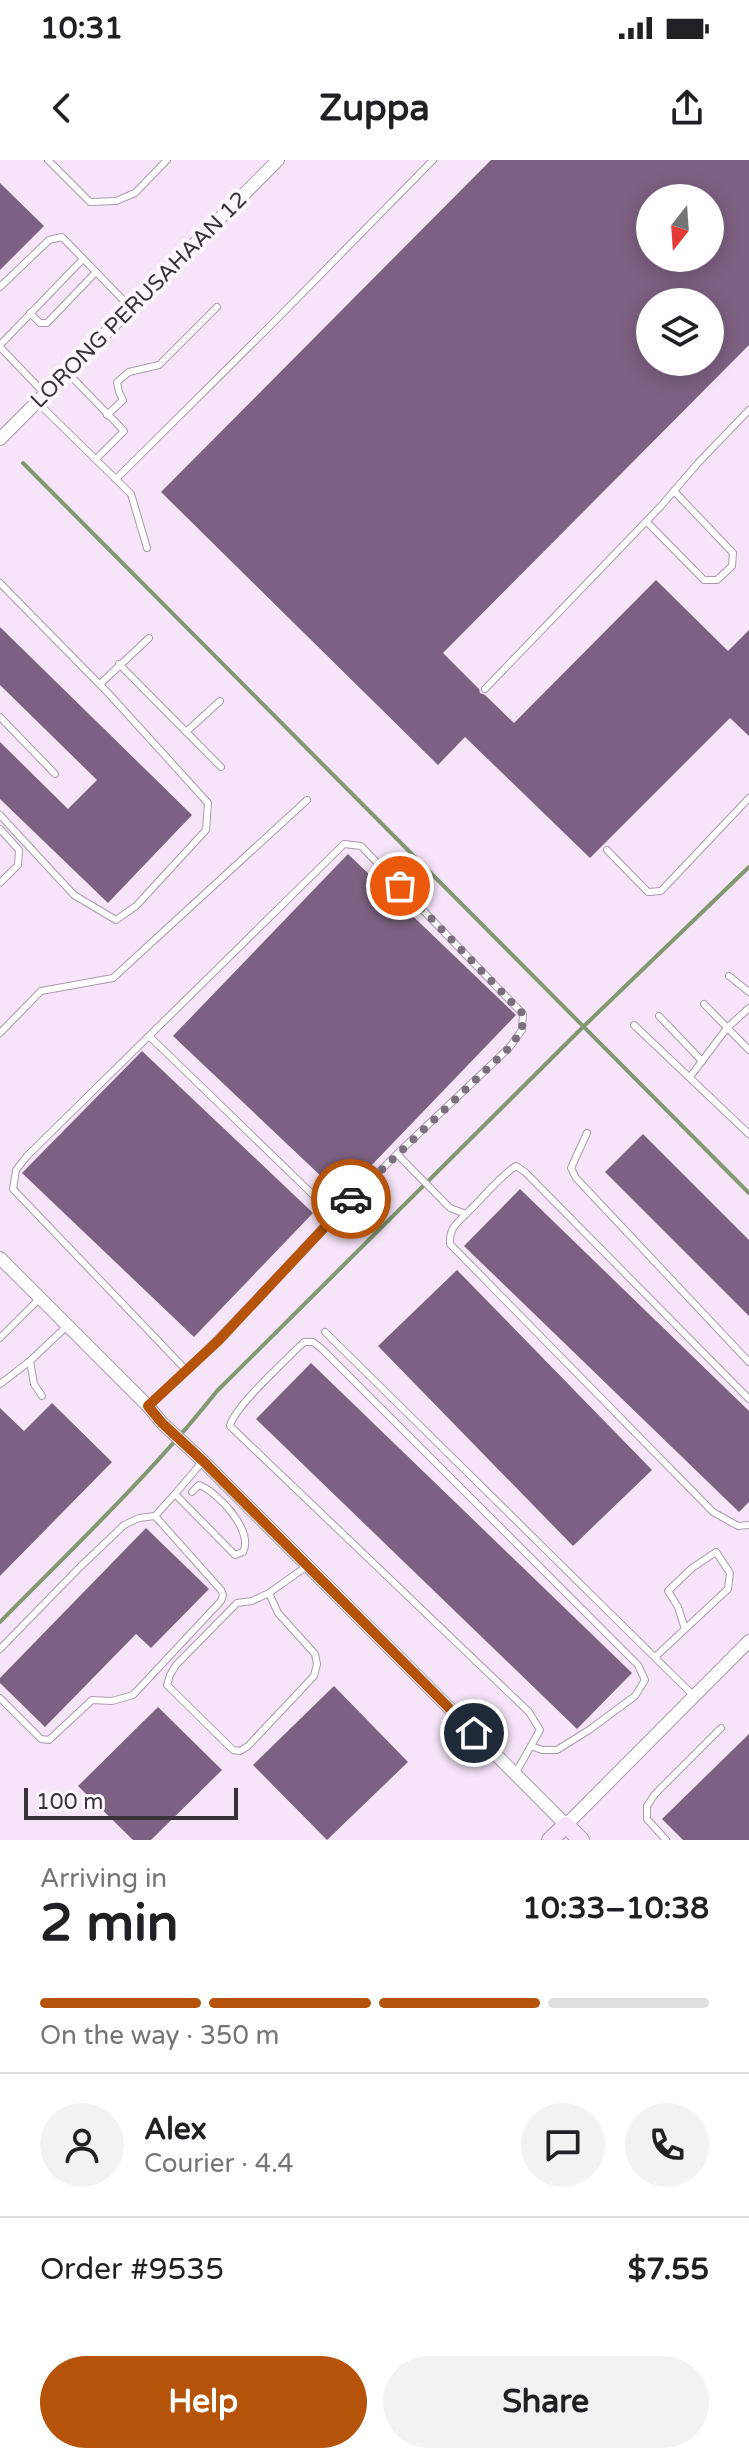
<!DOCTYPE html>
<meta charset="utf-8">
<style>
:root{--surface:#fff;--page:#f2f2f2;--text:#202124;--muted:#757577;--line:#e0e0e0;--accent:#b45309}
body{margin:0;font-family:"Varela Round",sans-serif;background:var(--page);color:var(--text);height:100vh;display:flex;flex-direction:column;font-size:30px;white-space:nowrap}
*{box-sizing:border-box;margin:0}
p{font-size:26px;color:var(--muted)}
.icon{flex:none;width:44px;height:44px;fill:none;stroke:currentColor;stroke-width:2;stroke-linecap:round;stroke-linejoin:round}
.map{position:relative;height:1680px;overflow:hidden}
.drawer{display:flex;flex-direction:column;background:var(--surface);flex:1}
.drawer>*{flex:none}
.needle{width:52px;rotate:197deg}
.buttons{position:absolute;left:636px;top:24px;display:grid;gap:16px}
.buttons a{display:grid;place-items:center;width:88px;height:88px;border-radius:50%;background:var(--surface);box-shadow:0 4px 20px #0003;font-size:40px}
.scale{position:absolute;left:24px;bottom:20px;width:214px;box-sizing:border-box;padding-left:8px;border:4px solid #383139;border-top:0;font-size:22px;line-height:28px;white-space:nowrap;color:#383139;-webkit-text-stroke:6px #fdf6fe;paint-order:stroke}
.pin{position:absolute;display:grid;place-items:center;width:68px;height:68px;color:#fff;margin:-34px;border:4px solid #fff;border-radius:50%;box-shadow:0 2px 8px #0007}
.courier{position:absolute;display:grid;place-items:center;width:80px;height:80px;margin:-40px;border:6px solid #b45309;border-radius:50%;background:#fff;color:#222;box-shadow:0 2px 10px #0007}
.head em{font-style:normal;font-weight:700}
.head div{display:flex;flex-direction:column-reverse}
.head{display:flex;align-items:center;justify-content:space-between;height:136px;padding:0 40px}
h1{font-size:52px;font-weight:700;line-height:60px}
.bar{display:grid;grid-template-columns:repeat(4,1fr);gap:12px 8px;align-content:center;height:96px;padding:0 40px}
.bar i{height:10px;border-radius:6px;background:var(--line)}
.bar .on{background:var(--accent)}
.bar p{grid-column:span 4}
.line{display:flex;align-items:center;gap:20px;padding:0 40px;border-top:2px solid var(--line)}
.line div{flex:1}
.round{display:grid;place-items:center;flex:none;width:84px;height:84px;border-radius:42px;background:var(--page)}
.action{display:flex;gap:16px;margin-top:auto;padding:16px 40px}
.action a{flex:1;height:92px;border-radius:48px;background:var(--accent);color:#fff;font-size:32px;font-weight:700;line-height:92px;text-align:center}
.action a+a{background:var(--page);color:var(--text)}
.status{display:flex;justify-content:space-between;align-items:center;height:56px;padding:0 40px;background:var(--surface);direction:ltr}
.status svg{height:22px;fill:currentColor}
header{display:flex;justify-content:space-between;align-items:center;height:104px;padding:0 40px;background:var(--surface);font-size:36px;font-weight:700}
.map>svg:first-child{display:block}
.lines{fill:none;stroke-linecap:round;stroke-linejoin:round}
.stream{stroke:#819872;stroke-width:4}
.building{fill:#7d6182;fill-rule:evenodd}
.lane-casing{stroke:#a99aac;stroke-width:8}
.street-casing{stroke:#a99aac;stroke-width:14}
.secondary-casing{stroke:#a99aac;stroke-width:18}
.lane{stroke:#fff;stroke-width:6}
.street{stroke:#fff;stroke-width:12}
.secondary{stroke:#f8e2fc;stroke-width:16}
.done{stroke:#7a707c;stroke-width:8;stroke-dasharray:0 14.4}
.route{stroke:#b45309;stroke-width:10}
.labels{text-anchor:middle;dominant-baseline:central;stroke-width:8;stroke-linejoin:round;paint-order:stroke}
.street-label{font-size:22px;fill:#383139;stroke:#fdf6fe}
</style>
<div class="status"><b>10:31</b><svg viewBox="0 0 49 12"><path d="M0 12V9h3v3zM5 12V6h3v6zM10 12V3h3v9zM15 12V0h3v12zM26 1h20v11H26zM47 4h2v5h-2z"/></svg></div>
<header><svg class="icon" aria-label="back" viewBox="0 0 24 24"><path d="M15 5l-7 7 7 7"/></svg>Zuppa<svg class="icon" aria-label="share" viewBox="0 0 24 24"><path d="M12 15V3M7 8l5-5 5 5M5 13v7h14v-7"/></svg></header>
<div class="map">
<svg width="749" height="1680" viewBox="0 0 749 1680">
<rect width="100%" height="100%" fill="#f6e5f9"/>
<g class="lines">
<!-- stream -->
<g class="stream">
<path d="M23,303L749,1033"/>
<path d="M0,1462C74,1387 151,1314 217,1231L583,867L749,707"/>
</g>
</g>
<!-- building -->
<g class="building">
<path d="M491,0H749V185L443,493L479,529L480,533L485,535L514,563L656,420L728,491L749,470V576L730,558L590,698L465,577L438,605L161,332ZM650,38H710V98H650ZM650,142H710V202H650Z"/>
<path d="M0,23L44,66L0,110Z"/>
<path d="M0,467L192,655L108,743L0,639V582L68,649L97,620L0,525Z"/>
<path d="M348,694L516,855L342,1036L173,876Z"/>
<path d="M142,891L313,1053L194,1177L22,1013Z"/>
<path d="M643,974L749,1080V1156L605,1012Z"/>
<path d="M520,1029L749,1251V1342L739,1352L464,1086Z"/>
<path d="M457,1110L652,1310L573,1386L378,1186Z"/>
<path d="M311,1203L632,1513L577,1569L256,1259Z"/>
<path d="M52,1243L112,1302L0,1416V1248L24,1271Z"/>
<path d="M146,1368L209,1429L151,1488L136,1474L45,1567L0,1523V1518Z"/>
<path d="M334,1526L408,1602L327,1680L253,1605Z"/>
<path d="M158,1547L222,1610L151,1680H133L78,1626Z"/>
<path d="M749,1574V1680H683L662,1659Z"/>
</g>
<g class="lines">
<!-- lane casing -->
<g class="lane-casing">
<g id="lane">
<path d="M48,0L90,42L116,41L135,33L167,0"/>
<path d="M0,127L49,80L62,77L131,148"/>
<path d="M30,153L40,163H47L96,112"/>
<path d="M0,185L83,99"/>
<path d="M0,187L45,234"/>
<path d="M67,212L124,271L96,299"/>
<path d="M37,242L131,334L147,388"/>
<path d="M107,255L123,240L119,232L117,222L129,212L159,205L217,147"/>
<path d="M116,319L273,163L433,0"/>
<path d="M647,362L704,420H717L732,406L733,393L674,331"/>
<path d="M0,423L110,535L208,643L206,670L136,746L116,760L74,735L0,655"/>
<path d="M119,504L221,607"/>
<path d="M100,524L149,478"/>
<path d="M485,529L661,346L698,303L749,250"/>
<path d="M0,557L55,614"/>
<path d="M186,572L220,541"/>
<path d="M0,669L19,690L18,705L0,723"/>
<path d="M607,690L648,732L661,731L749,638"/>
<path d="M729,816L749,832"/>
<path d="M704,844L749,890"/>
<path d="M659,856L702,901"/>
<path d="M634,865L749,974"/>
<path d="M0,873L41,831L113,818L307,640"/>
<path d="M149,876L335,1056"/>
<path d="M690,917L727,868L749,848"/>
<path d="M587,973L571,1008L576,1018L749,1202"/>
<path d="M397,994L335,1056L187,1211L13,1029L16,1010L27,996L344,684L361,686L523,854L522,870L509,888L397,994L450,1048L466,1054C481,1040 500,1016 516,1006L525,1012L749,1239"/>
<path d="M466,1054C456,1064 449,1069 450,1084L713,1352L738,1366L749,1365"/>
<path d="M325,1172L694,1536"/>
<path d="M0,1178L40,1138"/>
<path d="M0,1224L30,1201"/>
<path d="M42,1236L34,1224L30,1201L68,1165"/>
<path d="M148,1246L187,1211"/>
<path d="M192,1332L199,1325C218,1332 254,1371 243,1392L235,1395L175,1334L203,1301"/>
<path d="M269,1433L252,1441L237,1443L176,1505L170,1515L167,1525L233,1590L240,1591L248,1586L314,1516L317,1504L315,1494L278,1453L269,1433L307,1406"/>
<path d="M0,1489L79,1408L124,1365L139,1358L155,1356L175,1334"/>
<path d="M655,1497L728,1429L730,1413L716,1392L692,1408L668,1431L678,1447L685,1469"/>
<path d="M0,1538L41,1579L49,1580L92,1540L112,1541L133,1535L221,1441L223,1435L221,1430L155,1356"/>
<path d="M515,1614L540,1570L529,1552L230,1266C233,1248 288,1198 304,1182H313L322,1189L638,1505L645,1520L635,1536L589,1570L557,1590H542L531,1586"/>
<path d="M666,1680L647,1659V1646L655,1634L721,1568"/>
</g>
</g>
<!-- street casing -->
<g class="street-casing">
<g id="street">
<path d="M0,279L278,0"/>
<path d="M0,1098L148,1246L162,1263L203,1301L566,1665L749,1481"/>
</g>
</g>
<!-- secondary casing -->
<g class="secondary-casing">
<path id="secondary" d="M550,1680L566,1665L581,1680"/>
</g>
<!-- lane -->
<use href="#lane" class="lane"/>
<!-- street -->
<use href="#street" class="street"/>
<!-- secondary -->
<use href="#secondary" class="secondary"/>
</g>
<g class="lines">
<!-- done -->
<path class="done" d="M351,1039L509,888L522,870L523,854L400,726"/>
<!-- route -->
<path class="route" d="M351,1039L219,1180L148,1246L162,1263L203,1301L474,1573"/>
</g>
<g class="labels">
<!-- street labels -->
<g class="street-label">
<text transform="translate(139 140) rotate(-45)">LORONG PERUSAHAAN 12</text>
</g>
</g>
</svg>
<div class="buttons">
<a><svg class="needle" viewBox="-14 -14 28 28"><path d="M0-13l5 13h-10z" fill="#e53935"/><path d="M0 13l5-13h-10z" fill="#757577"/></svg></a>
<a><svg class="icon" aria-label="layers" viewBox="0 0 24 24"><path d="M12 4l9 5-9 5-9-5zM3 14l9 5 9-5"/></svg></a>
</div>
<div class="scale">100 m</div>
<div class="pin" style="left:400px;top:726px;background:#ea580c"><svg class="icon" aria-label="bag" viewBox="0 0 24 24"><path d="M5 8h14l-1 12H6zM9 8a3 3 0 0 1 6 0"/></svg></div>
<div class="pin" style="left:474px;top:1573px;background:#1f2937"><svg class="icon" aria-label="home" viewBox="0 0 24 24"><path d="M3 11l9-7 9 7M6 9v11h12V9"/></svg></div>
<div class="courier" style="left:351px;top:1039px"><svg class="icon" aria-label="car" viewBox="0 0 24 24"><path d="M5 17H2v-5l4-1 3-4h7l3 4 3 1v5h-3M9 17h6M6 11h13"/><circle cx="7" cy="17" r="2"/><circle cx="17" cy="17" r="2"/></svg></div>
</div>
<section class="drawer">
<div class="head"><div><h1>2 min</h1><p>Arriving in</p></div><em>10:33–10:38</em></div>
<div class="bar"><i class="on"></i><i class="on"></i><i class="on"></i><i></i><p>On the way · 350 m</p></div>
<div class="line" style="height:144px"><a class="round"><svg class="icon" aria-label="person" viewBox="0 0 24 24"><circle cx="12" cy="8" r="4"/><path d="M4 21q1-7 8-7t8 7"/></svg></a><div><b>Alex</b><p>Courier · 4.4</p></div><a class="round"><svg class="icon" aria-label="chat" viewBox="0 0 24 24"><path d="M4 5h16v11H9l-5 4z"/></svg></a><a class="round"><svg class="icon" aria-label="phone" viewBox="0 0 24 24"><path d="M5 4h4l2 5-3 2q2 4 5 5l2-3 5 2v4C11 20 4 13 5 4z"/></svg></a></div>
<div class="line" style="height:104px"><div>Order #9535</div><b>$7.55</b></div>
<div class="action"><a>Help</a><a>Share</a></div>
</section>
